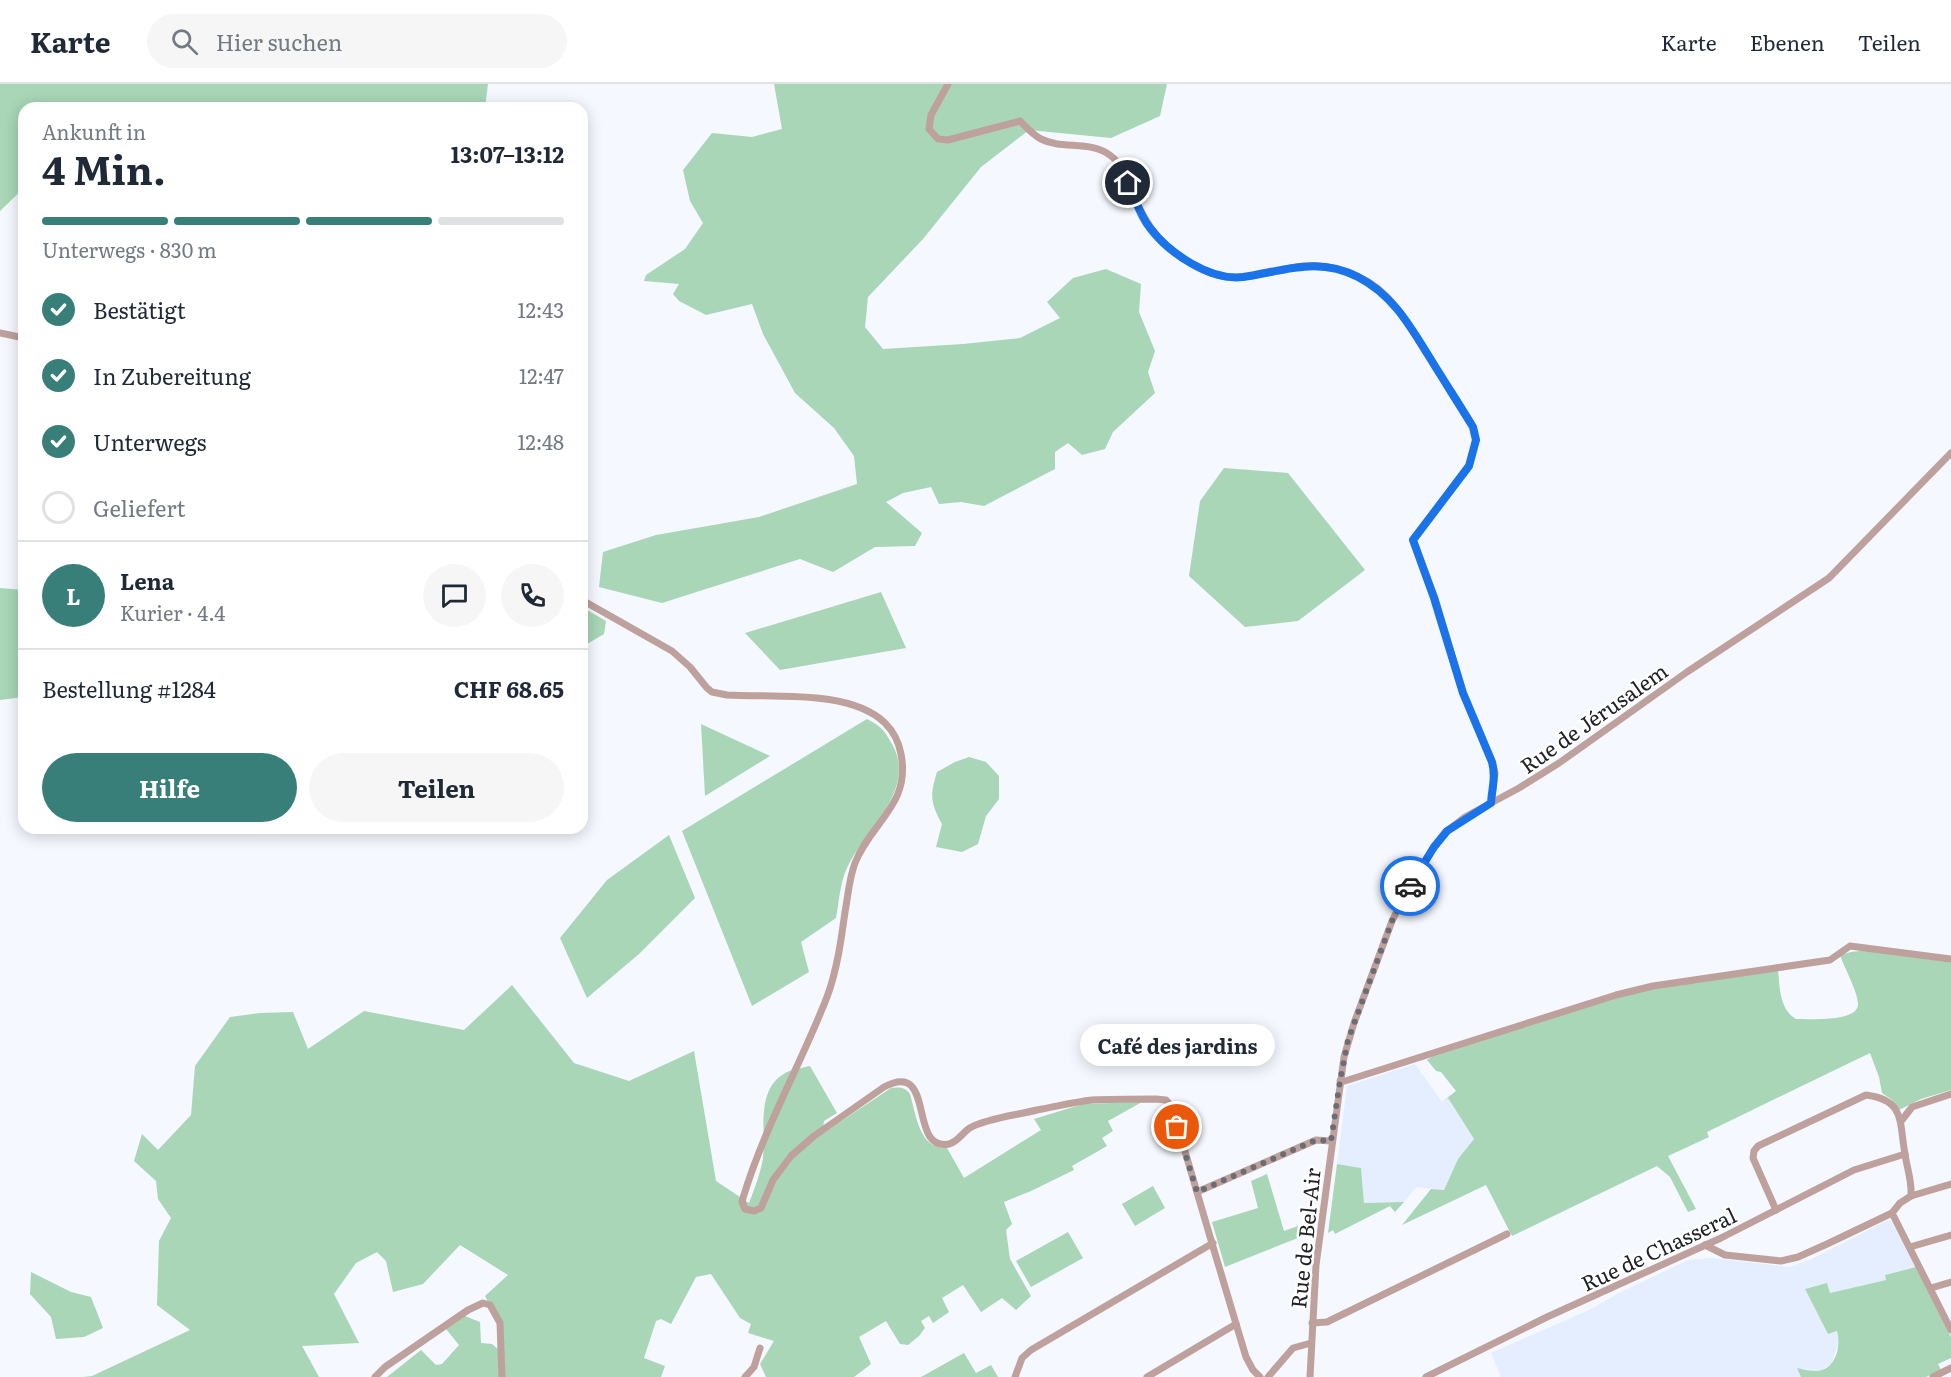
<!DOCTYPE html>
<html lang="de">
<meta charset="utf-8">
<style>
:root{--surface:#fff;--page:#f6f6f7;--text:#1f2937;--muted:#747a83;--line:#e0e1e3;--accent:#387f79}
body{margin:0;font-family:Literata,serif;background:var(--page);color:var(--text);height:100vh;display:flex;flex-direction:column;font-size:22px;white-space:nowrap}
*{box-sizing:border-box;margin:0}
p{font-size:20px;color:var(--muted)}
.icon{flex:none;width:33px;height:33px;fill:none;stroke:currentColor;stroke-width:2;stroke-linecap:round;stroke-linejoin:round}
.map{position:relative;flex:1;overflow:hidden}
.details{position:absolute;left:18px;top:18px;width:570px;height:732px;display:flex;flex-direction:column;background:var(--surface);border-radius:18px;box-shadow:0 3px 15px #0003}
.details>*{flex:none}
.pin{position:absolute;display:grid;place-items:center;width:51px;height:51px;color:#fff;margin:-26px;border:3px solid #fff;border-radius:50%;box-shadow:0 2px 6px #0007}
.courier{position:absolute;display:grid;place-items:center;width:60px;height:60px;margin:-30px;border:4px solid #1a73e8;border-radius:50%;background:#fff;color:#222;box-shadow:0 2px 8px #0007}
.bubble{position:absolute;height:42px;border-radius:21px;background:var(--surface);box-shadow:0 3px 15px #0003;font-size:20px;font-weight:700;line-height:42px;text-align:center}
.headline em{font-style:normal;font-weight:700}
.headline div{display:flex;flex-direction:column-reverse}
.headline{display:flex;align-items:center;justify-content:space-between;height:102px;padding:0 24px}
h1{font-size:39px;font-weight:700;line-height:45px}
.bar{display:grid;grid-template-columns:repeat(4,1fr);gap:9px 6px;align-content:center;height:72px;padding:0 24px}
.bar i{height:8px;border-radius:4px;background:var(--line)}
.bar .current{background:var(--accent)}
.bar p{grid-column:span 4}
.line{display:flex;align-items:center;gap:15px;padding:0 24px;border-top:2px solid var(--line)}
.line div{flex:1}
.round{display:grid;place-items:center;flex:none;width:63px;height:63px;border-radius:32px;background:var(--page)}
ol{padding:0 24px;list-style:none}
li{display:flex;align-items:center;gap:18px;height:66px}
li p{margin-inline-start:auto}
li .icon{padding:6px;border-radius:50%;background:var(--accent);color:#fff;stroke-width:4}
li:last-child{color:var(--muted)}
li i{width:33px;height:33px;border:3px solid var(--line);border-radius:50%}
.button{display:flex;gap:12px;margin-top:auto;padding:12px 24px}
.button a{flex:1;height:69px;border-radius:36px;background:var(--accent);color:#fff;font-size:24px;font-weight:700;line-height:69px;text-align:center}
.button a+a{background:var(--page);color:var(--text)}
header{display:flex;align-items:center;gap:36px;box-sizing:border-box;height:84px;padding:0 30px;background:var(--surface);border-bottom:2px solid var(--line)}
header strong{font-size:28px}
nav{display:flex;gap:33px;margin-inline-start:auto;font-size:21px}
.search{width:420px;height:54px;background:var(--page);display:flex;align-items:center;gap:15px;box-sizing:border-box;padding:0 21px;border-radius:33px;color:var(--muted);font-size:22px}
.map>svg:first-child{display:block}
.built{fill:#e5eefe}
.green{fill:#a8d6b7}
.lines{fill:none;stroke-linecap:round;stroke-linejoin:round}
.minor{stroke:#bea09c;stroke-width:7}
.done{stroke:#6b6d72;stroke-width:6;stroke-dasharray:0 10.8}
.route{stroke:#1a73e8;stroke-width:8}
.labels{text-anchor:middle;dominant-baseline:central;stroke-width:5;stroke-linejoin:round;paint-order:stroke}
.street-label{font-size:21px;fill:#202226;stroke:#fff}
</style>
<header>
<strong>Karte</strong>
<div class="search"><svg class="icon" aria-label="search" viewBox="0 0 24 24"><circle cx="10" cy="10" r="6"/><path d="M15 15l6 6"/></svg>Hier suchen</div>
<nav><a>Karte</a><a>Ebenen</a><a>Teilen</a></nav>
</header>
<div class="map">
<svg width="1951" height="1293" viewBox="0 0 1951 1293">
<rect width="100%" height="100%" fill="#f5f8fe"/>
<!-- built -->
<g class="built">
<path d="M1415,980L1442,1018L1448,1014L1474,1055L1458,1075L1444,1106L1416,1103L1404,1118L1364,1119L1361,1084L1337,1080L1347,1002Z"/>
<path d="M1888,1136L1891,1137L1903,1156L1916,1183L1885,1191L1886,1196L1830,1209L1827,1199L1805,1205L1828,1250L1837,1247L1840,1256L1831,1280L1821,1286L1798,1285L1801,1293H1501L1491,1269L1591,1225L1619,1209L1688,1176L1711,1174L1790,1183L1814,1174Z"/>
</g>
<!-- green -->
<g class="green">
<path d="M0,0H488L485,24H24V104L0,127Z"/>
<path d="M774,0H1167L1160,32L1111,54L1029,46L981,83L923,155L868,213L865,243L883,265L963,260L1020,254L1060,234L1047,218L1073,194L1106,185L1141,200L1139,228L1155,267L1148,288L1155,309L1113,348L1105,365L1082,371L1068,359L1055,368V385L984,422L961,418L939,420L931,403L903,409L886,418L922,449L915,462L875,463L833,488L800,475L662,519L599,503L603,468L656,451L759,433L857,400L854,372L834,344L795,309L763,250L752,220L706,231L679,217L673,210L679,200L644,197L646,191L685,165L703,139L690,117L683,86L712,49L752,53L782,45Z"/>
<path d="M1224,384L1288,389L1365,486L1298,537L1245,543L1189,492L1200,417Z"/>
<path d="M0,504L24,506V613L0,616Z"/>
<path d="M881,508L906,564L780,586L745,549Z"/>
<path d="M582,523L606,537L604,550L582,563Z"/>
<path d="M867,635C882,643 884,646 892,660C918,706 864,746 847,784C840,798 839,818 836,834L801,858L809,888L752,922L682,747Z"/>
<path d="M701,640L770,672L705,712Z"/>
<path d="M969,673L986,678L999,692V715L986,732L978,760L962,768L936,763L942,740C930,718 930,711 937,688L955,678Z"/>
<path d="M669,751L695,814L639,870L587,914L560,854L607,796Z"/>
<path d="M1868,866L1951,877V1006L1921,1015L1899,1026L1891,1015L1882,1009L1879,993L1870,969L1707,1048L1709,1053L1668,1072L1696,1125L1688,1128L1670,1093L1657,1082L1512,1152L1486,1101L1402,1141L1431,1105L1444,1106L1458,1075L1474,1055L1448,1014L1442,1018L1456,1007L1441,988L1436,987L1427,976L1432,973L1634,908L1778,886C1780,903 1779,925 1796,935C1809,935 1857,938 1858,921C1859,910 1844,883 1840,871L1851,868Z"/>
<path d="M512,901L574,979L629,997L694,967L716,1097L749,1119C754,1106 761,1088 763,1074C766,1046 755,1004 787,988C794,985 803,984 810,982L837,1029L824,1037L822,1050L891,1004C899,1003 905,1003 910,1010C916,1030 919,1066 947,1064L964,1094L1041,1046L1034,1035L1083,1020L1142,1018L1108,1037L1113,1047L1102,1054L1107,1062L1072,1082L1074,1086L1031,1107L1004,1118L1012,1140L1006,1146L1010,1175L1031,1212L1016,1226L1002,1214L981,1228L963,1201L942,1214L949,1228L933,1239L929,1232L921,1237L925,1244L919,1252L908,1261L900,1260L886,1237L859,1253L871,1280L854,1293H766L760,1280L774,1257L748,1249L751,1240L740,1234L711,1190L696,1193L671,1240L661,1235L656,1237L644,1274L665,1282L661,1293H505L503,1247L485,1212L508,1191L460,1161L423,1200L393,1208L386,1177L377,1168L356,1179L334,1210L359,1259L302,1262L319,1293H83L92,1292L190,1246L157,1221L159,1157L171,1134L158,1115L156,1097L134,1077L142,1050L158,1066L191,1031L195,982L230,933L260,929L293,928L308,965L364,927L464,946Z"/>
<path d="M1337,1080L1361,1084L1364,1119L1404,1118L1395,1128L1390,1122L1335,1150L1333,1146L1328,1149Z"/>
<path d="M1267,1090L1284,1147L1315,1136L1313,1148L1225,1183L1212,1138L1258,1124L1251,1097Z"/>
<path d="M1153,1102L1165,1124L1135,1142L1122,1120Z"/>
<path d="M1068,1148L1083,1174L1031,1203L1016,1177Z"/>
<path d="M1916,1183L1951,1253V1274L1938,1280L1941,1286L1926,1293H1801L1797,1284C1805,1286 1814,1288 1822,1286C1837,1281 1841,1260 1837,1247L1828,1250L1805,1205L1827,1199L1830,1209L1886,1196L1885,1191Z"/>
<path d="M31,1188L71,1208L91,1213L103,1244L84,1253L56,1255L51,1233L30,1210Z"/>
<path d="M465,1232L480,1238L481,1259L492,1260L499,1266L502,1293H387L421,1266L436,1281L442,1280L459,1261L446,1245Z"/>
<path d="M964,1269L976,1289L991,1281L998,1293H921Z"/>
</g>
<g class="lines">
<!-- minor -->
<g class="minor">
<path d="M948,0L931,31L929,45L938,55L948,56L1020,37C1026,43 1033,51 1041,55C1062,66 1091,56 1111,72C1122,80 1126,95 1131,107C1151,148 1160,164 1203,186C1232,201 1266,189 1296,183C1326,178 1363,189 1385,211C1402,228 1414,249 1427,270C1443,294 1458,319 1473,343L1476,356L1469,382L1413,456L1435,514L1463,609L1492,678L1495,689L1491,719"/>
<path d="M0,249L24,254"/>
<path d="M582,516L672,567L690,583L707,604L712,608L727,611C772,614 850,605 885,639C893,647 899,659 901,670C911,721 871,738 855,779C849,795 848,812 845,828C841,857 837,886 827,913C801,980 764,1044 743,1114L742,1118L745,1125L754,1127L761,1124L773,1096L791,1072L814,1052L884,1003C937,975 907,1068 949,1060C957,1058 961,1051 967,1046C973,1041 981,1039 988,1037C1004,1032 1021,1030 1037,1026C1055,1023 1073,1018 1092,1016C1113,1015 1134,1015 1156,1015L1166,1016L1172,1023C1196,1106 1221,1190 1246,1273L1253,1286L1260,1293"/>
<path d="M1340,997H1345L1616,911L1653,902L1830,876L1850,862L1951,875"/>
<path d="M1902,1036L1912,1023L1951,1010"/>
<path d="M1197,1108L1316,1056L1331,1057"/>
<path d="M1776,1126L1753,1074L1754,1067L1758,1062L1866,1011C1906,1016 1899,1039 1905,1070C1907,1085 1912,1096 1911,1112"/>
<path d="M1892,1129L1951,1246"/>
<path d="M1705,1161L1725,1171L1781,1177L1798,1173L1827,1160L1892,1129L1900,1119L1911,1112L1951,1100"/>
<path d="M1910,1163L1951,1151"/>
<path d="M1931,1204L1951,1198"/>
<path d="M1312,1239L1327,1238L1507,1150"/>
<path d="M375,1293L385,1283L468,1226L483,1219L490,1221L500,1239L502,1293"/>
<path d="M745,1293L754,1283L760,1264"/>
<path d="M1015,1293L1022,1274L1031,1266L1213,1159"/>
<path d="M1147,1293L1236,1240"/>
<path d="M1268,1293L1293,1264L1311,1259"/>
<path d="M1310,1293L1316,1181L1344,973L1354,939L1392,837L1407,807L1434,763L1447,747L1465,733L1519,704L1559,679L1687,588L1829,494L1951,369"/>
<path d="M1426,1293L1547,1233L1721,1154L1854,1086L1905,1070"/>
<path d="M1933,1293L1951,1284"/>
</g>
</g>
<g class="lines">
<!-- done -->
<path class="done" d="M1177,1043L1197,1108L1316,1056L1331,1057L1340,997L1348,956L1392,837L1410,802"/>
<!-- route -->
<path class="route" d="M1128,99C1135,114 1140,132 1150,144C1169,169 1210,197 1243,193C1284,187 1318,172 1358,193C1393,211 1410,242 1430,274C1444,297 1459,320 1473,343L1476,356L1469,382L1413,456L1434,514L1463,609L1492,678C1496,693 1492,704 1491,719L1447,747L1434,763L1410,802"/>
</g>
<g class="labels">
<!-- street labels -->
<g class="street-label">
<text transform="translate(1593 633) rotate(-35)">Rue de Jérusalem</text>
<text transform="translate(1304 1154) rotate(-84)">Rue de Bel-Air</text>
<text transform="translate(1658 1164) rotate(-25)">Rue de Chasseral</text>
</g>
</g>
</svg>
<div class="pin" style="left:1177px;top:1043px;background:#ea580c"><svg class="icon" aria-label="bag" viewBox="0 0 24 24"><path d="M5 8h14l-1 12H6zM9 8a3 3 0 0 1 6 0"/></svg></div>
<div class="pin" style="left:1128px;top:99px;background:#1f2937"><svg class="icon" aria-label="home" viewBox="0 0 24 24"><path d="M3 11l9-7 9 7M6 9v11h12V9"/></svg></div>
<div class="courier" style="left:1410px;top:802px"><svg class="icon" aria-label="car" viewBox="0 0 24 24"><path d="M5 17H2v-5l4-1 3-4h7l3 4 3 1v5h-3M9 17h6M6 11h13"/><circle cx="7" cy="17" r="2"/><circle cx="17" cy="17" r="2"/></svg></div>
<div class="bubble" style="left:1080px;top:940px;width:195px">Café des jardins</div>
<section class="details">
<div class="headline"><div><h1>4 Min.</h1><p>Ankunft in</p></div><em>13:07–13:12</em></div>
<div class="bar"><i class="current"></i><i class="current"></i><i class="current"></i><i></i><p>Unterwegs · 830 m</p></div>
<ol>
<li><svg class="icon" aria-label="check" viewBox="0 0 24 24"><path d="M5 12l5 5 9-10"/></svg>Bestätigt<p>12:43</p></li>
<li><svg class="icon" aria-label="check" viewBox="0 0 24 24"><path d="M5 12l5 5 9-10"/></svg>In Zubereitung<p>12:47</p></li>
<li><svg class="icon" aria-label="check" viewBox="0 0 24 24"><path d="M5 12l5 5 9-10"/></svg>Unterwegs<p>12:48</p></li>
<li><i></i>Geliefert</li>
</ol>
<div class="line" style="height:108px"><b class="round" style="background:var(--accent);color:#fff">L</b><div><b>Lena</b><p>Kurier · 4.4</p></div><a class="round"><svg class="icon" aria-label="chat" viewBox="0 0 24 24"><path d="M4 5h16v11H9l-5 4z"/></svg></a><a class="round"><svg class="icon" aria-label="phone" viewBox="0 0 24 24"><path d="M5 4h4l2 5-3 2q2 4 5 5l2-3 5 2v4C11 20 4 13 5 4z"/></svg></a></div>
<div class="line" style="height:78px"><div>Bestellung #1284</div><b>CHF 68.65</b></div>
<div class="button"><a>Hilfe</a><a>Teilen</a></div>
</section>
</div>
